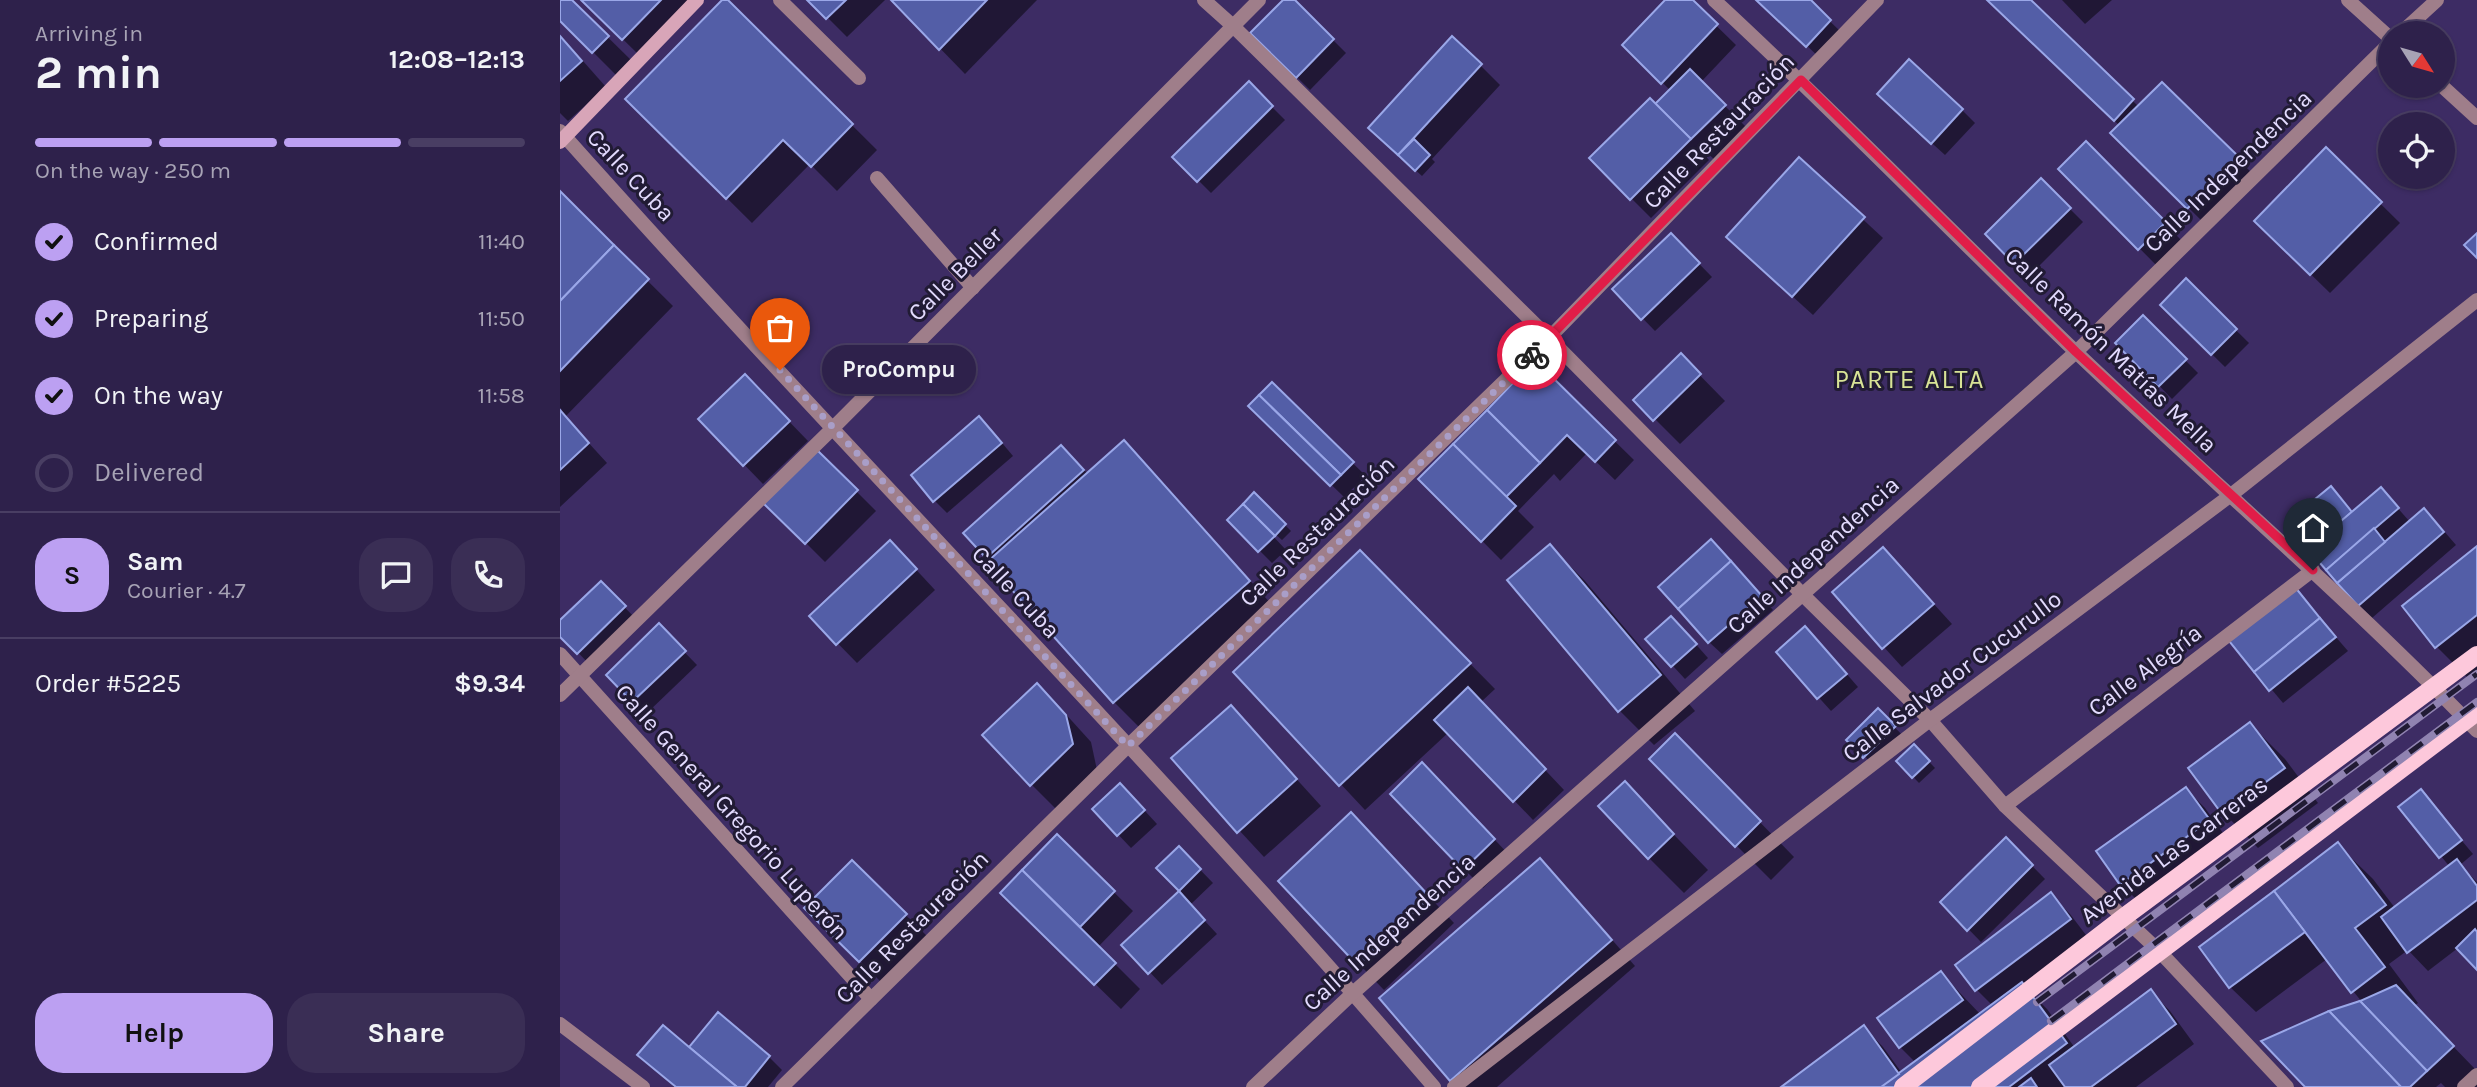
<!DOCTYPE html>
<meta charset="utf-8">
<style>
:root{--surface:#2e214b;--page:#3a2e55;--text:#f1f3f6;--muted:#a7a3b5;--line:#493e63;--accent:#bca0f2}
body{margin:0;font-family:Karla,sans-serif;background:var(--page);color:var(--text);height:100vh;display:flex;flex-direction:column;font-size:26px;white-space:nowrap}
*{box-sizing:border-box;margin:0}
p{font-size:23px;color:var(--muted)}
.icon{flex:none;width:38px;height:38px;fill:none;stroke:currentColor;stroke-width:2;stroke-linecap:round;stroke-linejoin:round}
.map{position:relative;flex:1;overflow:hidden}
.sheet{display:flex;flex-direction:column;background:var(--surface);width:560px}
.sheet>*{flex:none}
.needle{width:46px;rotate:127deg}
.fabs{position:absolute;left:1818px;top:21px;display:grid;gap:14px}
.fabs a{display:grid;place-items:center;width:77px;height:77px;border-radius:50%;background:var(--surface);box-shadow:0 2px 5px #0004,0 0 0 2px var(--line);font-size:35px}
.pin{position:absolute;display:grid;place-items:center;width:60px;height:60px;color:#fff;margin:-72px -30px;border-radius:50% 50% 50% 0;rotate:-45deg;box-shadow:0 0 7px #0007}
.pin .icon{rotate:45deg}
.courier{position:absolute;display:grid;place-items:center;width:70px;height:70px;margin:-35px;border:5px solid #e11d48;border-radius:50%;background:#fff;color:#222;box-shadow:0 2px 9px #0007}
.bubble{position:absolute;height:49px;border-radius:24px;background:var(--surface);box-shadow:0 2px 5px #0004,0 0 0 2px var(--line);font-size:23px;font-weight:700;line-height:49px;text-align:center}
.overview em{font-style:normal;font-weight:700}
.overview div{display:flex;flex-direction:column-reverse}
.overview{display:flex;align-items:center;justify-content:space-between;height:119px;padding:0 35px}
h1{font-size:46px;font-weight:700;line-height:52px}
.bar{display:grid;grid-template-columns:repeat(4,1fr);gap:10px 7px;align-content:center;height:84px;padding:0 35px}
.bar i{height:9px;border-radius:5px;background:var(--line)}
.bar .current{background:var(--accent)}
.bar p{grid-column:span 4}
.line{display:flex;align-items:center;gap:18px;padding:0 35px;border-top:2px solid var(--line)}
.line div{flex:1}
.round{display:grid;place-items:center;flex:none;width:74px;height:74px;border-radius:28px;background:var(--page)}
ol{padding:0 35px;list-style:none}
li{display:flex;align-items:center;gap:21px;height:77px}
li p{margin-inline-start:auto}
li .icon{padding:7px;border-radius:50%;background:var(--accent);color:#111;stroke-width:4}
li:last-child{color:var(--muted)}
li i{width:38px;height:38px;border:4px solid var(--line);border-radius:50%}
.cta{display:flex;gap:14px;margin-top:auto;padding:14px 35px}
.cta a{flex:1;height:80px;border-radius:28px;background:var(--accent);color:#111;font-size:28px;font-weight:700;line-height:80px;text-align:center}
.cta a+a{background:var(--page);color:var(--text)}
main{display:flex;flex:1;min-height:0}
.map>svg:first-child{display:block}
.shadow{fill:#0007}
.building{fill:#535ea7;stroke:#9aa7e8;stroke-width:2}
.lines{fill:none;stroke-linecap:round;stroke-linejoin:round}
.service{stroke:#9f7e8a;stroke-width:14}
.minor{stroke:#9f7e8a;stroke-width:14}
.secondary{stroke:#d8a5b8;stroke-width:14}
.primary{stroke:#fdc8db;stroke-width:18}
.rail-casing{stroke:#9083b1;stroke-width:8}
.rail{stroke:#211b34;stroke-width:5;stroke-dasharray:16;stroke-linecap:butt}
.done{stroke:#a99ec8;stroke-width:7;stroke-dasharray:0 12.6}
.route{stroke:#e11d48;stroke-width:9}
.labels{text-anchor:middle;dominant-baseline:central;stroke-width:6;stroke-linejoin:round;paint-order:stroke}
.street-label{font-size:24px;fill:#e3dbfe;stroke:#211b34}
.neighbourhood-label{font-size:26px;letter-spacing:2px;fill:#d8e396;stroke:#211b34}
</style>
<main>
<section class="sheet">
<div class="overview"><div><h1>2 min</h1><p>Arriving in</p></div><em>12:08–12:13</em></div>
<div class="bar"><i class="current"></i><i class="current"></i><i class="current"></i><i></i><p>On the way · 250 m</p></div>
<ol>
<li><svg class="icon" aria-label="check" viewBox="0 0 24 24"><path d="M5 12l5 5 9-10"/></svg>Confirmed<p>11:40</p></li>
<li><svg class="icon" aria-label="check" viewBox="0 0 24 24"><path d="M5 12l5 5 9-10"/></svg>Preparing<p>11:50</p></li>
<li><svg class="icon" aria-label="check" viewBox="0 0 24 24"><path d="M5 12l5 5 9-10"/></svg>On the way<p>11:58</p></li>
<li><i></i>Delivered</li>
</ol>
<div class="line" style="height:126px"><b class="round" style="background:var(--accent);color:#111">S</b><div><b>Sam</b><p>Courier · 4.7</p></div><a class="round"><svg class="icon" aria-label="chat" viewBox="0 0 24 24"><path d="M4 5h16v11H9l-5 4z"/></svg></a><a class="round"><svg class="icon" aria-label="phone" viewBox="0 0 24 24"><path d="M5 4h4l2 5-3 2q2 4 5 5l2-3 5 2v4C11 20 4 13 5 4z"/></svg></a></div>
<div class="line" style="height:91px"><div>Order #5225</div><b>$9.34</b></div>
<div class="cta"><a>Help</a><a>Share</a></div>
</section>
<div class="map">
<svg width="1917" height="1087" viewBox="0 0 1917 1087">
<rect width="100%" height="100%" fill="#3d2c64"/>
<!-- shadow -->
<g class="shadow">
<path d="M0,0H10L73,62L58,77L0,19Z"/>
<path d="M23,0H139L82,58Z"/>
<path d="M166,0L317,150L277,191L250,164L192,223L67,99Z"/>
<path d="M250,0H325L287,37Z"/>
<path d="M333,0H477L405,74Z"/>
<path d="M725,0H733L786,53L750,90L692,33Z"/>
<path d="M1108,0H1130L1176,45L1141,82L1190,131L1158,163L1142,148L1140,150L1149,160L1091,218L1031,158L1111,91L1064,45Z"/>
<path d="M1198,0H1248L1283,34L1260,58Z"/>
<path d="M1429,0H1469L1579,107L1602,84L1697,178L1648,227L1553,133L1560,126Z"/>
<path d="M1502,0H1552L1525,24Z"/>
<path d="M0,35L46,87L8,121L0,113Z"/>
<path d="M920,65L940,85L872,159L875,162L862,176L830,147Z"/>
<path d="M689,84L725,120L651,193L615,157Z"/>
<path d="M1332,107L1402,110L1415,123L1385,155Z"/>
<path d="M1526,143L1624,243L1599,268L1501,169Z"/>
<path d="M1766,150L1840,223L1770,293L1696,221Z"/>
<path d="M1239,160L1323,238L1253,315L1188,256Z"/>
<path d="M1481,180L1523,222L1469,276L1427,234Z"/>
<path d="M0,194L113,306L5,417L47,463L0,507V412L2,410L0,408Z"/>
<path d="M1111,235L1152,277L1095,331L1054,289Z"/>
<path d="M1626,281L1689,343L1665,367L1602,305Z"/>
<path d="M1583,318L1638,373L1612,399L1558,343Z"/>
<path d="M1121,356L1165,401L1120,444L1076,400Z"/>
<path d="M975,363L1074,460L1055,480L1027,453L1000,481L994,474L958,511L974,527L941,560L861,479Z"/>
<path d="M185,376L248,441L203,484L140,419Z"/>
<path d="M712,385L806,476L784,497L690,406Z"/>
<path d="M432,431L453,456L387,513L374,500Z"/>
<path d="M564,442L714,607L579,727L554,702L405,533L520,466L528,474Z"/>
<path d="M256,451L316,511L265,562L206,503Z"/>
<path d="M1771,488L1793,513L1821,489L1850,522L1877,523L1896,545L1812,618L1799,605Z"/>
<path d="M694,494L731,531L722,540L714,533L712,535L726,550L712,563L669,520Z"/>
<path d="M990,546L1025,581L1135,711L1094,745L1059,710Z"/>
<path d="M1917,548V678L1912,682L1877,647L1844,607Z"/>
<path d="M800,552L935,689L921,702L1004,790L973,820L889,732L805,810L676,672Z"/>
<path d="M1164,554L1213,610L1162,654L1149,642Z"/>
<path d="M349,562L375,590L297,663L251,616Z"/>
<path d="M1342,569L1392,624L1342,667L1274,592Z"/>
<path d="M41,583L77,620L31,666L0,634V622Z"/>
<path d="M1734,589L1788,651L1723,703L1671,641Z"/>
<path d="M98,625L137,665L86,714L48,675Z"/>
<path d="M1124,631L1148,658L1125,679L1088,639Z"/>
<path d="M1258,641L1298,687L1271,711L1218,652Z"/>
<path d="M671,707L761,806L704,857L613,759Z"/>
<path d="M502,710L531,742L537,770L496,809L471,784Z"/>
<path d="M1318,710L1347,740L1317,769L1289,740Z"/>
<path d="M1690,724L1725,759L1758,803L1698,848L1664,813L1631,769Z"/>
<path d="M1354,746L1375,768L1359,783L1338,761Z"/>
<path d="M1150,771L1234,857L1211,880L1176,845Z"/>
<path d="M1064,783L1148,870L1124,893L1089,858Z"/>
<path d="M882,784L953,859L923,888L904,869Z"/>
<path d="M1626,789L1645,808L1668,840L1580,903L1561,884Z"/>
<path d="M1861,792L1913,854L1900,865L1917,882V967L1898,948L1868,971L1848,950L1829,964L1858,1003L1854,1006L1917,1071V1087H1885L1881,1083L1876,1087H1747L1802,1002L1767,959L1696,1012L1670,987L1641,947L1778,845L1813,879L1835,908L1890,867L1841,808Z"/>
<path d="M573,798L597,824L571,848L534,809Z"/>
<path d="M497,836L573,911L538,947L580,989L561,1009L442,893Z"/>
<path d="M1446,839L1485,879L1421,942L1382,902Z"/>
<path d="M816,840L894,923L824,990L799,964Z"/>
<path d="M619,848L653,883L630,905L657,934L602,985L564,945L621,891L599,868Z"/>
<path d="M980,860L1005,886L1075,966L937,1087H899L891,1080Z"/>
<path d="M292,862L371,940L325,986L247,908Z"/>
<path d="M1491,895L1510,914L1529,939L1465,987L1487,1009L1515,1048L1591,992L1610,1011L1634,1044L1576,1087H1224L1304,1027L1323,1047L1342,1073L1356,1063L1340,1047L1381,973L1421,1015L1433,1006L1417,990Z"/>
<path d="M129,1049L209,1057L222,1070L208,1087H114L80,1054Z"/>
</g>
<!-- building -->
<g class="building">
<path d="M0,0H12L49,36L32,53L0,21Z"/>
<path d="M21,0H101L62,40Z"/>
<path d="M162,0H168L293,124L251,167L223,140L166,199L65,99Z"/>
<path d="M247,0H286L266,19Z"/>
<path d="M331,0H427L379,50Z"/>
<path d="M723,0H735L774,39L736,78L690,33Z"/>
<path d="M1105,0H1133L1158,24L1101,84L1062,45Z"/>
<path d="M1196,0H1251L1271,20L1246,47Z"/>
<path d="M1427,0H1471L1574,99L1554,121Z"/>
<path d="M0,36L22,61L0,81Z"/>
<path d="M892,36L922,64L838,155L808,128Z"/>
<path d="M1349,59L1403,109L1371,144L1317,94Z"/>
<path d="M1130,69L1166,105L1131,139L1095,104Z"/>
<path d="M689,81L713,106L637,182L612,157Z"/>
<path d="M1602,82L1679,157L1627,209L1550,133Z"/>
<path d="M1090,98L1131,139L1070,200L1029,158Z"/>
<path d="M854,139L870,155L855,171L838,155Z"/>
<path d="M1526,141L1606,222L1578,250L1498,169Z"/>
<path d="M1766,147L1822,202L1750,275L1694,221Z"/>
<path d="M1239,157L1305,217L1232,297L1166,237Z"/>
<path d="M1481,178L1511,208L1454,264L1425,234Z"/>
<path d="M0,191L54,245L0,301Z"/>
<path d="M1111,233L1140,263L1081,320L1052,289Z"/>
<path d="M1917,233V258L1904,245Z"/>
<path d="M54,245L89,279L0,371V301Z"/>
<path d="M1626,278L1677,329L1651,355L1600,305Z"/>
<path d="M1583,315L1627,359L1598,387L1555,343Z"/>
<path d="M1121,353L1141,374L1093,421L1073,400Z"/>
<path d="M975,360L1056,440L1035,462L1007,435L980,463L927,410Z"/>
<path d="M185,374L230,421L183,466L138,419Z"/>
<path d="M712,382L794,462L781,475L699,395Z"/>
<path d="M699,395L781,475L770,486L688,406Z"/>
<path d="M0,410L29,443L0,470Z"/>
<path d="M927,410L980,463L946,497L893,444Z"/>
<path d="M419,416L442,443L373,502L351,475Z"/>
<path d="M564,440L690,581L553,703L427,562Z"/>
<path d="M893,444L956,506L921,542L858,479Z"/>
<path d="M501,445L524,470L426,558L403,533Z"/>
<path d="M256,449L298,490L245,544L203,503Z"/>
<path d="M1771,486L1792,512L1748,549L1726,523Z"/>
<path d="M1821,487L1839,508L1766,570L1748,549Z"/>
<path d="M694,492L726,524L715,536L683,504Z"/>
<path d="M683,504L715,536L698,552L667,520Z"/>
<path d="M1864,508L1884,532L1798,606L1777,583Z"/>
<path d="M1814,528L1825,542L1777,583L1766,570Z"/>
<path d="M1151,539L1171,561L1118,609L1098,587Z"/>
<path d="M330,540L357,569L276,645L249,616Z"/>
<path d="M990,544L1101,675L1058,712L947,580Z"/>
<path d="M1917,546V615L1875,648L1842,606Z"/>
<path d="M1323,547L1374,604L1322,649L1272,592Z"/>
<path d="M800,550L911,663L779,786L673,672Z"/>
<path d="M1171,561L1202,596L1148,643L1118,609Z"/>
<path d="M41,581L66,606L17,654L0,637V620Z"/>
<path d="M1735,587L1760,618L1694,672L1669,641Z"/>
<path d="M1111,616L1137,644L1111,667L1085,639Z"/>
<path d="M1760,618L1776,637L1709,691L1694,672Z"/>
<path d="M99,623L126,651L72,702L46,675Z"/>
<path d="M1245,626L1287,674L1257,699L1216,652Z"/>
<path d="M477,683L506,715L513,744L470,786L422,735Z"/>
<path d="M908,687L986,769L953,802L874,720Z"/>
<path d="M671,705L737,779L677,833L611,758Z"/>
<path d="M1318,708L1336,726L1303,758L1286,740Z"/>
<path d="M1690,722L1725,768L1662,814L1628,768Z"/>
<path d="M1115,733L1201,821L1175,847L1089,759Z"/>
<path d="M1354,744L1370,761L1352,778L1336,761Z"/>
<path d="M862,762L935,839L903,870L830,794Z"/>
<path d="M1065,781L1114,834L1088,859L1038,806Z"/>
<path d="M560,783L585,810L557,836L532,809Z"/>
<path d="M1626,787L1650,820L1560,885L1536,851Z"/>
<path d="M1861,789L1902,840L1879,858L1838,807Z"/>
<path d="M791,812L870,897L798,966L718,881Z"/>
<path d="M497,834L555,891L520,927L462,870Z"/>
<path d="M1446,837L1473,865L1407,931L1380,902Z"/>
<path d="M1778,842L1826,905L1795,928L1825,967L1791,993L1714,891Z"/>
<path d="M619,846L641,869L619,891L596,868Z"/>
<path d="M980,858L1052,940L890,1081L819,998Z"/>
<path d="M1897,859L1917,886V900L1847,953L1821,917Z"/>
<path d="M292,860L347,914L299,962L244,908Z"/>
<path d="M462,870L556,963L534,985L440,893Z"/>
<path d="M619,891L645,920L588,974L561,945Z"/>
<path d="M1714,891L1745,932L1669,988L1639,947Z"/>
<path d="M1491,892L1511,919L1415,991L1395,965Z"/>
<path d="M1915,929L1917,932V970L1896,948Z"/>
<path d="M1381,971L1403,1000L1339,1048L1317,1018Z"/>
<path d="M1462,982L1507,1043L1449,1087H1320Z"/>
<path d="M1836,985L1894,1046L1867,1071L1800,1001Z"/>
<path d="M1591,989L1616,1024L1531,1087H1505L1489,1065Z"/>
<path d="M1800,1001L1867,1071L1850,1087H1841L1769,1011Z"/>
<path d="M1769,1011L1841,1087H1745L1701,1041Z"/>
<path d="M158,1012L210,1056L185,1087H177L129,1047Z"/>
<path d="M103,1025L129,1047L177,1087H116L77,1055Z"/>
<path d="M1304,1025L1339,1074L1321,1087H1221Z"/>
<path d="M1471,1078L1477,1087H1459Z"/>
</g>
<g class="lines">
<!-- service -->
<g class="service">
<path d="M220,0L299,78"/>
<path d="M317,178L413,288"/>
</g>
<!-- minor -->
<g class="minor">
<path d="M644,0L673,26L989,338L1243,595L1370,720L1445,806L1600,952L1727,1087"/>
<path d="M1154,0C1278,114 1394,235 1516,352C1649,479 1789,599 1917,731"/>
<path d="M1788,0L1830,38"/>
<path d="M1841,33L1877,0"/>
<path d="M1882,86L1917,118"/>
<path d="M0,131C287,453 593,759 874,1087"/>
<path d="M0,654L311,999"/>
<path d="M0,695L273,428L699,0"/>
<path d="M1445,806L1753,570"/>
<path d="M0,1024L83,1087"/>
<path d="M222,1087L568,746L989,338L1317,0"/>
<path d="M693,1087L793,993L1516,352L1830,43"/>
<path d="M894,1087L1370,720L1671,495L1917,300"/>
<path d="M1904,1087L1917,1075"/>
</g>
<!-- secondary -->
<path class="secondary" d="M0,142L137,0"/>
<!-- primary -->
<g class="primary">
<path d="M1343,1087L1564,917L1917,655"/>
<path d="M1420,1087L1917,712"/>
</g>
<!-- rail casing -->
<g class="rail-casing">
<g id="rail">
<path d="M1477,1002L1917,674"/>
<path d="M1491,1021L1917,702"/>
</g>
</g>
<!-- rail -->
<use href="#rail" class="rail"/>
</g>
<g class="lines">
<!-- done -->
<path class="done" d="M220,370L568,746L972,355"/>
<!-- route -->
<path class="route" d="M972,355L1241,80L1516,352L1753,570"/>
</g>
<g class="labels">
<!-- street labels -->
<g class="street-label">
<text transform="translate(1159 131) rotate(-46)">Calle Restauración</text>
<text transform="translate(1668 171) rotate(-44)">Calle Independencia</text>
<text transform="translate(71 175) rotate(47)">Calle Cuba</text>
<text transform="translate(395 274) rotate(-45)">Calle Beller</text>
<text transform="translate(1551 350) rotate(44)">Calle Ramón Matías Mella</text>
<text transform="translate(757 531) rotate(-44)">Calle Restauración</text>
<text transform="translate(1253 555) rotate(-42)">Calle Independencia</text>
<text transform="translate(456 592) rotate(47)">Calle Cuba</text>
<text transform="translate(1585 670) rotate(-37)">Calle Alegría</text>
<text transform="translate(1392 676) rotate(-37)">Calle Salvador Cucurullo</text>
<text transform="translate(172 812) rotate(48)">Calle General Gregorio Luperón</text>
<text transform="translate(1614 850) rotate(-37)">Avenida Las Carreras</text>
<text transform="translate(352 927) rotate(-45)">Calle Restauración</text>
<text transform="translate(829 932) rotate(-42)">Calle Independencia</text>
</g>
<!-- neighbourhood labels -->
<g class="neighbourhood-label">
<text x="1350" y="379">PARTE ALTA</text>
</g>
</g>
</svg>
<div class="fabs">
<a><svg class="needle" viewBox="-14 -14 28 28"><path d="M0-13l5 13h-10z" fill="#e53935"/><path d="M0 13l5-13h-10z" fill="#a7a3b5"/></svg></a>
<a><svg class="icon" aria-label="locate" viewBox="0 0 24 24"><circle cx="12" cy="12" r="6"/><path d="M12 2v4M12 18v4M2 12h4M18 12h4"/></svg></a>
</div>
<div class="pin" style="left:220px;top:370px;background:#ea580c"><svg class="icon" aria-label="bag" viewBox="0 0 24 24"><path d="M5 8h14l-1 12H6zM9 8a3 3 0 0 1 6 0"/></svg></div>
<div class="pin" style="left:1753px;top:570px;background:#1f2937"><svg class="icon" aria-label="home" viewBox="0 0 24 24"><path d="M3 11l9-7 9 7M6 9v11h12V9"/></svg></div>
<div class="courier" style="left:972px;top:355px"><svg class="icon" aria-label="bike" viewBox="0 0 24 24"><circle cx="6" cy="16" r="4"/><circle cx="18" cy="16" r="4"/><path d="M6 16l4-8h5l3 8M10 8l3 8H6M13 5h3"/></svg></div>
<div class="bubble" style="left:262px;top:345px;width:154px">ProCompu</div>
</div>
</main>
